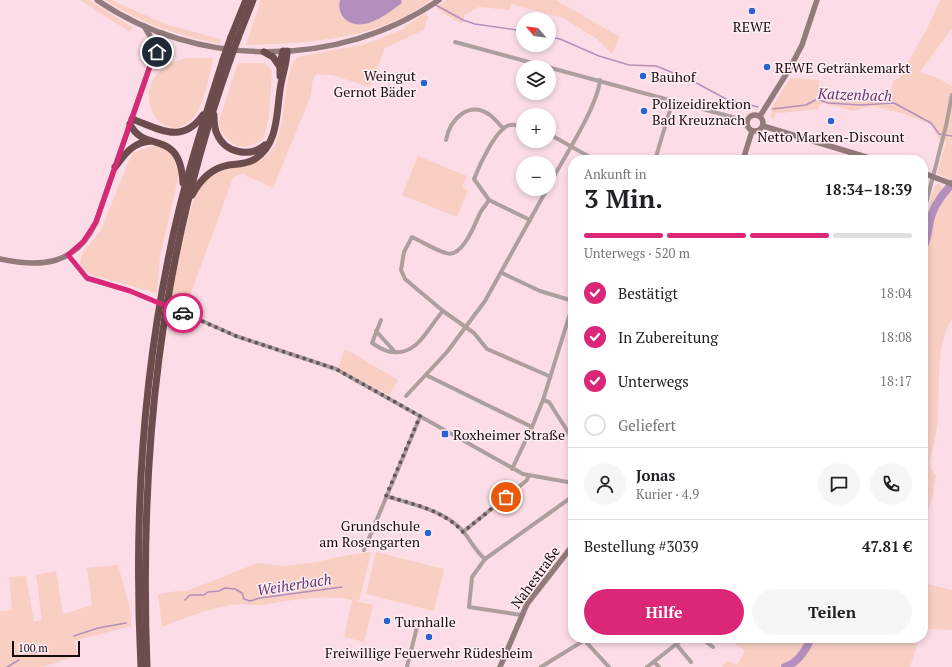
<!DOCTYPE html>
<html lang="de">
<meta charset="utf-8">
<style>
:root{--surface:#fff;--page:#f6f6f6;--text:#202124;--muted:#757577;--line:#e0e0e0;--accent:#db2777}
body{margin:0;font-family:"PT Serif",serif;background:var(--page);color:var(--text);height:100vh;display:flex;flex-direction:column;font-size:15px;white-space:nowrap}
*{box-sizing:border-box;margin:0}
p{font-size:13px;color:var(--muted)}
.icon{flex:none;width:22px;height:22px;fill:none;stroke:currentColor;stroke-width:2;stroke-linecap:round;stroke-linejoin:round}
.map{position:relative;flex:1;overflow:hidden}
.sheet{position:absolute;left:568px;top:155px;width:360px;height:488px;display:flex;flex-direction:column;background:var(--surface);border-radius:16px;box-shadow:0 2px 6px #0003}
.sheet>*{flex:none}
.needle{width:26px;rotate:299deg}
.tools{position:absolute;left:516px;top:12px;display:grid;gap:8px}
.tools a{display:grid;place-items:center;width:40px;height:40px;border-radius:50%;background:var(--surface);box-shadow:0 2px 6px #0003;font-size:20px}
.scale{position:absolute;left:12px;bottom:10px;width:68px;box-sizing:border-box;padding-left:4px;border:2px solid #190c11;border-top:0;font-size:11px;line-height:14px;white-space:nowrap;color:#190c11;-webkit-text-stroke:3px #ffeff4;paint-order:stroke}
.pin{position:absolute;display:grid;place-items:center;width:34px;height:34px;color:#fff;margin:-17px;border:2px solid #fff;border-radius:50%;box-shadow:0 1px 4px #0007}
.courier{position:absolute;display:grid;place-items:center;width:40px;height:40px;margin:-20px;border:3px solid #db2777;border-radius:50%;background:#fff;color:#222;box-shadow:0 1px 5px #0007}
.summary em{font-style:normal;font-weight:800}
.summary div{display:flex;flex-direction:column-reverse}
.summary{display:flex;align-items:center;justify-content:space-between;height:68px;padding:0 16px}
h1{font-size:26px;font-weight:800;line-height:30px}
.bar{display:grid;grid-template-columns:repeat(4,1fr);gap:6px 4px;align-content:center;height:48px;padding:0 16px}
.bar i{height:5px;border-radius:3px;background:var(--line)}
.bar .selected{background:var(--accent)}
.bar p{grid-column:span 4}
.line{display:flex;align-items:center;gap:10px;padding:0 16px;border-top:1px solid var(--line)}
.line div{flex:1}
.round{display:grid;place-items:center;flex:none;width:42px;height:42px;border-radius:21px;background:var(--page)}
ol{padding:0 16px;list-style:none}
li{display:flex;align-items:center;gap:12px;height:44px}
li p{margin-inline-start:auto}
li .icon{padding:4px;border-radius:50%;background:var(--accent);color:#fff;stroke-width:4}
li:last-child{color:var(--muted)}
li i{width:22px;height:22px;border:2px solid var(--line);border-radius:50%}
.primary-button{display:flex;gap:8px;margin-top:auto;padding:8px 16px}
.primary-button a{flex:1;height:46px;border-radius:24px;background:var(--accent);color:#fff;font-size:16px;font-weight:800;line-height:46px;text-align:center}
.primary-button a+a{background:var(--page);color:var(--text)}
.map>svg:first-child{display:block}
.green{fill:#f9cec3}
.water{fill:#b48fbe}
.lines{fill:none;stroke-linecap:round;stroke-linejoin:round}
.stream{stroke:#b48fbe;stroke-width:1.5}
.river{stroke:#b48fbe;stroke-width:8}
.street{stroke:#af9e9e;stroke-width:4}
.secondary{stroke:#937a7b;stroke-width:5.5}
.highway{stroke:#6d4c4d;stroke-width:7}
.street-bridge{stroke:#af9e9e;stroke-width:4}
.highway-bridge{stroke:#6d4c4d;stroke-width:7}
.done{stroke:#68555c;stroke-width:4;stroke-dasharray:0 7.2}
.route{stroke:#db2777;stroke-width:5}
.poi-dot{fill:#2963d0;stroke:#ffeff4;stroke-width:1.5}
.labels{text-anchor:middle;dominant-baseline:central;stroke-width:3;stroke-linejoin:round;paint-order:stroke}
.poi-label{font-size:14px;fill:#190c11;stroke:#ffeff4;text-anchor:start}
.street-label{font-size:14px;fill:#190c11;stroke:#ffeff4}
.water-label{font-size:15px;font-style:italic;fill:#653672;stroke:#ffeff4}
</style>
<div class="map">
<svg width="952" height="667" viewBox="0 0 952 667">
<rect width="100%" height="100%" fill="#fcdde7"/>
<!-- green -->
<g class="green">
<path d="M80,0H89L133,28L130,32Z"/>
<path d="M105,0H111L168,25L221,39L220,44C180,36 140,23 105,0Z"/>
<path d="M261,0H340L339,6L402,3L401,0H431C377,40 311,43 246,45Z"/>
<path d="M446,0H556L620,37L612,54L597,39L563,18L511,4L510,10L479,7L464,15V19L461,24L436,8Z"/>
<path d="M940,0H952V28L920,72L938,78L952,86V180L937,174L946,142L940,141L932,125L905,114L871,106L853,111L824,103L820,104L818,109L781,113L777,112L774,119L771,118V109L790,78L819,80V90L822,98H890L893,81L899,78L927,29Z"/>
<path d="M425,13L428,17L424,30L385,48L370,87L332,75L316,74C310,82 313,89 310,98L273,188L243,174L238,175L233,178L191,293V310L190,312L169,303C177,276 188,197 204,181C225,160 259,174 275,145C287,121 282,74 297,57L366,44L401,30Z"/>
<path d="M187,58H213C210,74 203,108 192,119C163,149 129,95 164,67C171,62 179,60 187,58Z"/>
<path d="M238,63H265L272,71L269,117L264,139C242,152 229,148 218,124Z"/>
<path d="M155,145L172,154L179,175L160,256L157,293L91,275L80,265L82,254L101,230L132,153Z"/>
<path d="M418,156L467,176L462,187L468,190L457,217L402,195Z"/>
<path d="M936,183L952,192V319C935,343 940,390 938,419C937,434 932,449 930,464L931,469L936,475L933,496L926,514L923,544V227Z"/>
<path d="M345,349L398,380L389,395L338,368Z"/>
<path d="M371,552L360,598L358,601H354L373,605L364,642L344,637L352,600C321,594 293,600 262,605C252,606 241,603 231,605C208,609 184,618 162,627L158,594C169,593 177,590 187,591L257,563L284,566L319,562L337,557Z"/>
<path d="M376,552L444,569L434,611L366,594Z"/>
<path d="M118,565L130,609L131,626L74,641L78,655L43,667H0V611L12,610L9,577L26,576L34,622L42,620L36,575L56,571L63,614L92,605L87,568Z"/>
<path d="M923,583L952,590V630L923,629Z"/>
<path d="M727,638H919L910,667H721L728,661L737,665L745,651Z"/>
</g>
<!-- water -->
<path class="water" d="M340,0H401L402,3C387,14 364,33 346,20C340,15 338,7 340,0Z"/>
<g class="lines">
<!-- stream -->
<g class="stream">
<path d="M434,4L463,20L475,24L523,31"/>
<path d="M549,37L560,39L599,56L629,65L656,66L691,80L726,99L758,107"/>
<path d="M773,109L806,105L817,99L828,103L861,105L894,103L931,123L939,134L952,136"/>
<path d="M185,600L190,595H204L208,592L219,591L225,588L235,589L242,593L244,599L250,601L260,598L342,587"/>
<path d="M74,636L98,628L126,623"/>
<path d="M31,653H34L43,649"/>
<path d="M7,667L19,660"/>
</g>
<!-- river -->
<g class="river">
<path d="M923,248C929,237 928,225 932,214C936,202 944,193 952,184"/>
<path d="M785,667C798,663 806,650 811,638"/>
</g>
<!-- street -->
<g class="street">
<path d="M455,42L747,121"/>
<path d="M549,134L595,160"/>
<path d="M446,140C450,119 469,100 490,115C495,119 499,124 503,128"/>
<path d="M655,160L673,100"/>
<path d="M549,185C563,159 597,108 600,80"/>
<path d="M489,200C486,205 482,209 480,213C475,224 462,259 446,253C435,250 423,242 412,237L404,252L401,270L405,279L443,311L474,333L487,349L549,376"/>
<path d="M489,200L474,179C479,166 496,128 510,125C514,124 519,126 523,126"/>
<path d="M489,200L530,220"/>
<path d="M923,215L946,126L952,95"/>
<path d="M68,255L87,279L131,291L157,302"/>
<path d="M502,273L540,291L573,301"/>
<path d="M180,311L236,336L336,369L523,474L573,483"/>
<path d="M381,320L372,343C377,346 385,352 392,352C418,356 428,327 443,311"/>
<path d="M376,331L395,352"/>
<path d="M426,375L532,427"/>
<path d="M406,396L447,352L485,301L547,189"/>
<path d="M543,400L549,402L573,440"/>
<path d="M512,469L532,427L543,400L573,304"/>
<path d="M386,496C411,504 443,510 462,530C470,539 475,551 485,559"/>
<path d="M463,532L526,481L529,476"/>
<path d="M364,550L420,417"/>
<path d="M521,615L469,607L472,577L485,559L569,499L573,493"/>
<path d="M584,638L586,642L609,667"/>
<path d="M701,638L713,647"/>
<path d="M676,644L691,662"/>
<path d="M654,662L659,667"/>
<path d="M407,667L418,623"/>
<path d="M541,667L588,638"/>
<path d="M647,667L684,638"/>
</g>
<!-- secondary -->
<g class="secondary">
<path d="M97,0C197,69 339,69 439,0"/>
<path d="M144,26L150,36L153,47"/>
<path d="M153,59L164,34"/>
<circle cx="755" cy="123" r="8"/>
<path d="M760,116L790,68L802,45L817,0"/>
<path d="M763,126L876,160"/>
<path d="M743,160L752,131"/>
<path d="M923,173L952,184"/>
<path d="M0,259C42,268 76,265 96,222L150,66L156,42L162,33"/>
<path d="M500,667L527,604L573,545"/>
</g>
<!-- highway -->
<g class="highway">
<path d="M231,37L246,0"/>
<path d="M238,38L253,0"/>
<path d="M264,52L273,57L280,67"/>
<path d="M280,76V63L283,51"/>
<path d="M214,115C214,121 214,128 217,134C225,153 250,158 265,145"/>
<path d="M132,119C159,129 182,145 203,115"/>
<path d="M130,124C144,154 180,127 183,183"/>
<path d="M115,167C125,154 133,142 151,141"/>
<path d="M192,195C200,180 211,168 229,165C238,164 247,164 255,159C280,143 276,109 281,84C283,73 287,62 287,51"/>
<path d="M141,667C134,530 141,394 168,260C181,192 202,126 223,60"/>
<path d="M147,667C139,457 159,259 230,60"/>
</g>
<!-- street-bridge -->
<path class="street-bridge" d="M157,302L180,311"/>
<!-- highway-bridge -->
<g class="highway-bridge">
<path d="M223,60L231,37"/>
<path d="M230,60L238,38"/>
</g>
</g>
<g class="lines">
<!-- done -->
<path class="done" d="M183,313L236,336L336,369L420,416L386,496C412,504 444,510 463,532L506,497"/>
<!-- route -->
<path class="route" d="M157,52L150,66L96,222L83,242L68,255L87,278L130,291L183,313"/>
</g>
<!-- markers -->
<g class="poi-dot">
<circle cx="752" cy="11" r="4"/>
<circle cx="767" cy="67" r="4"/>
<circle cx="643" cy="76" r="4"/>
<circle cx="424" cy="83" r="4"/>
<circle cx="644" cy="111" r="4"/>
<circle cx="831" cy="121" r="4"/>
<rect x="441" y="430" width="8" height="8" rx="2"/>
<circle cx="428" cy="533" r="4"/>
<circle cx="387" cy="621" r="4"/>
<circle cx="429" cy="637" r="4"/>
</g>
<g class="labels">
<!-- poi labels -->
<g class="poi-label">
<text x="752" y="26" text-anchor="middle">REWE</text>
<text x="775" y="67">REWE Getränkemarkt</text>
<text x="416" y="75" text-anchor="end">Weingut<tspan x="416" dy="16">Gernot Bäder</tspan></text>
<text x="651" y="76">Bauhof</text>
<text x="652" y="103">Polizeidirektion<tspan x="652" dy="16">Bad Kreuznach</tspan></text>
<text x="831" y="136" text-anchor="middle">Netto Marken-Discount</text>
<text x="453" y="434">Roxheimer Straße</text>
<text x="420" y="525" text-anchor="end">Grundschule<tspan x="420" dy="16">am Rosengarten</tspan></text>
<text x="395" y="621">Turnhalle</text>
<text x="429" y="652" text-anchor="middle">Freiwillige Feuerwehr Rüdesheim</text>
</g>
<!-- street labels -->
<g class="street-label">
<text transform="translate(535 577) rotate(-54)">Nahestraße</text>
</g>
<!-- water labels -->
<g class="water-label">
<text transform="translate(855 94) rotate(2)">Katzenbach</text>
<text transform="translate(294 584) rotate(-9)">Weiherbach</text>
</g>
</g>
</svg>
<div class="tools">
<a><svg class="needle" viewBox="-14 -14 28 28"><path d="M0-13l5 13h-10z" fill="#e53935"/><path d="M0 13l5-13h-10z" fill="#757577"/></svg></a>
<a><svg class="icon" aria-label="layers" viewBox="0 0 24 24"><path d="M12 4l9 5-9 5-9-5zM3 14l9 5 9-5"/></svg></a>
<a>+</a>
<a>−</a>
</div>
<div class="scale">100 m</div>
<div class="pin" style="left:506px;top:497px;background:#ea580c"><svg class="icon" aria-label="bag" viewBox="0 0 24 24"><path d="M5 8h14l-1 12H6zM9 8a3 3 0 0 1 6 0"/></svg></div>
<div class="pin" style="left:157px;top:52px;background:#1f2937"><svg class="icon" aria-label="home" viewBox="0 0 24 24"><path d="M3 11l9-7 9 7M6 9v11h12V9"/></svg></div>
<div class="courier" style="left:183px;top:313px"><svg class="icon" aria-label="car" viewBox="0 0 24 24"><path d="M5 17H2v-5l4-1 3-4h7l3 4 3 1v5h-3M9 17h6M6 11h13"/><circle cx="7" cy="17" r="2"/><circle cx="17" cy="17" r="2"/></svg></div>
<section class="sheet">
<div class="summary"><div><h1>3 Min.</h1><p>Ankunft in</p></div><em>18:34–18:39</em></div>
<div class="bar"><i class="selected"></i><i class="selected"></i><i class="selected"></i><i></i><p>Unterwegs · 520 m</p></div>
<ol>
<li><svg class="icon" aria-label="check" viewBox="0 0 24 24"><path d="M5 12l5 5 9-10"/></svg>Bestätigt<p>18:04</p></li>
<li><svg class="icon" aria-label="check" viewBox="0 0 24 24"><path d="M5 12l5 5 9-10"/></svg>In Zubereitung<p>18:08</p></li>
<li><svg class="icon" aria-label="check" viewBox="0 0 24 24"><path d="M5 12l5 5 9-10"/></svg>Unterwegs<p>18:17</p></li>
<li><i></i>Geliefert</li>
</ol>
<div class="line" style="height:72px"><a class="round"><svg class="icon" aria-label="person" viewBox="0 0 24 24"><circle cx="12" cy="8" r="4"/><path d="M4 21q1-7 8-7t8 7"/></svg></a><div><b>Jonas</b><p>Kurier · 4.9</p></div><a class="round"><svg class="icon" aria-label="chat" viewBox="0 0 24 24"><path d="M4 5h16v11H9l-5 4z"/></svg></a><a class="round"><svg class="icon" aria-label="phone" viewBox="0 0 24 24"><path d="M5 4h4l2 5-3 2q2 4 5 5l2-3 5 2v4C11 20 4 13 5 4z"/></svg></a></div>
<div class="line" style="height:52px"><div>Bestellung #3039</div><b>47.81 €</b></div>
<div class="primary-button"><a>Hilfe</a><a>Teilen</a></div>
</section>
</div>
